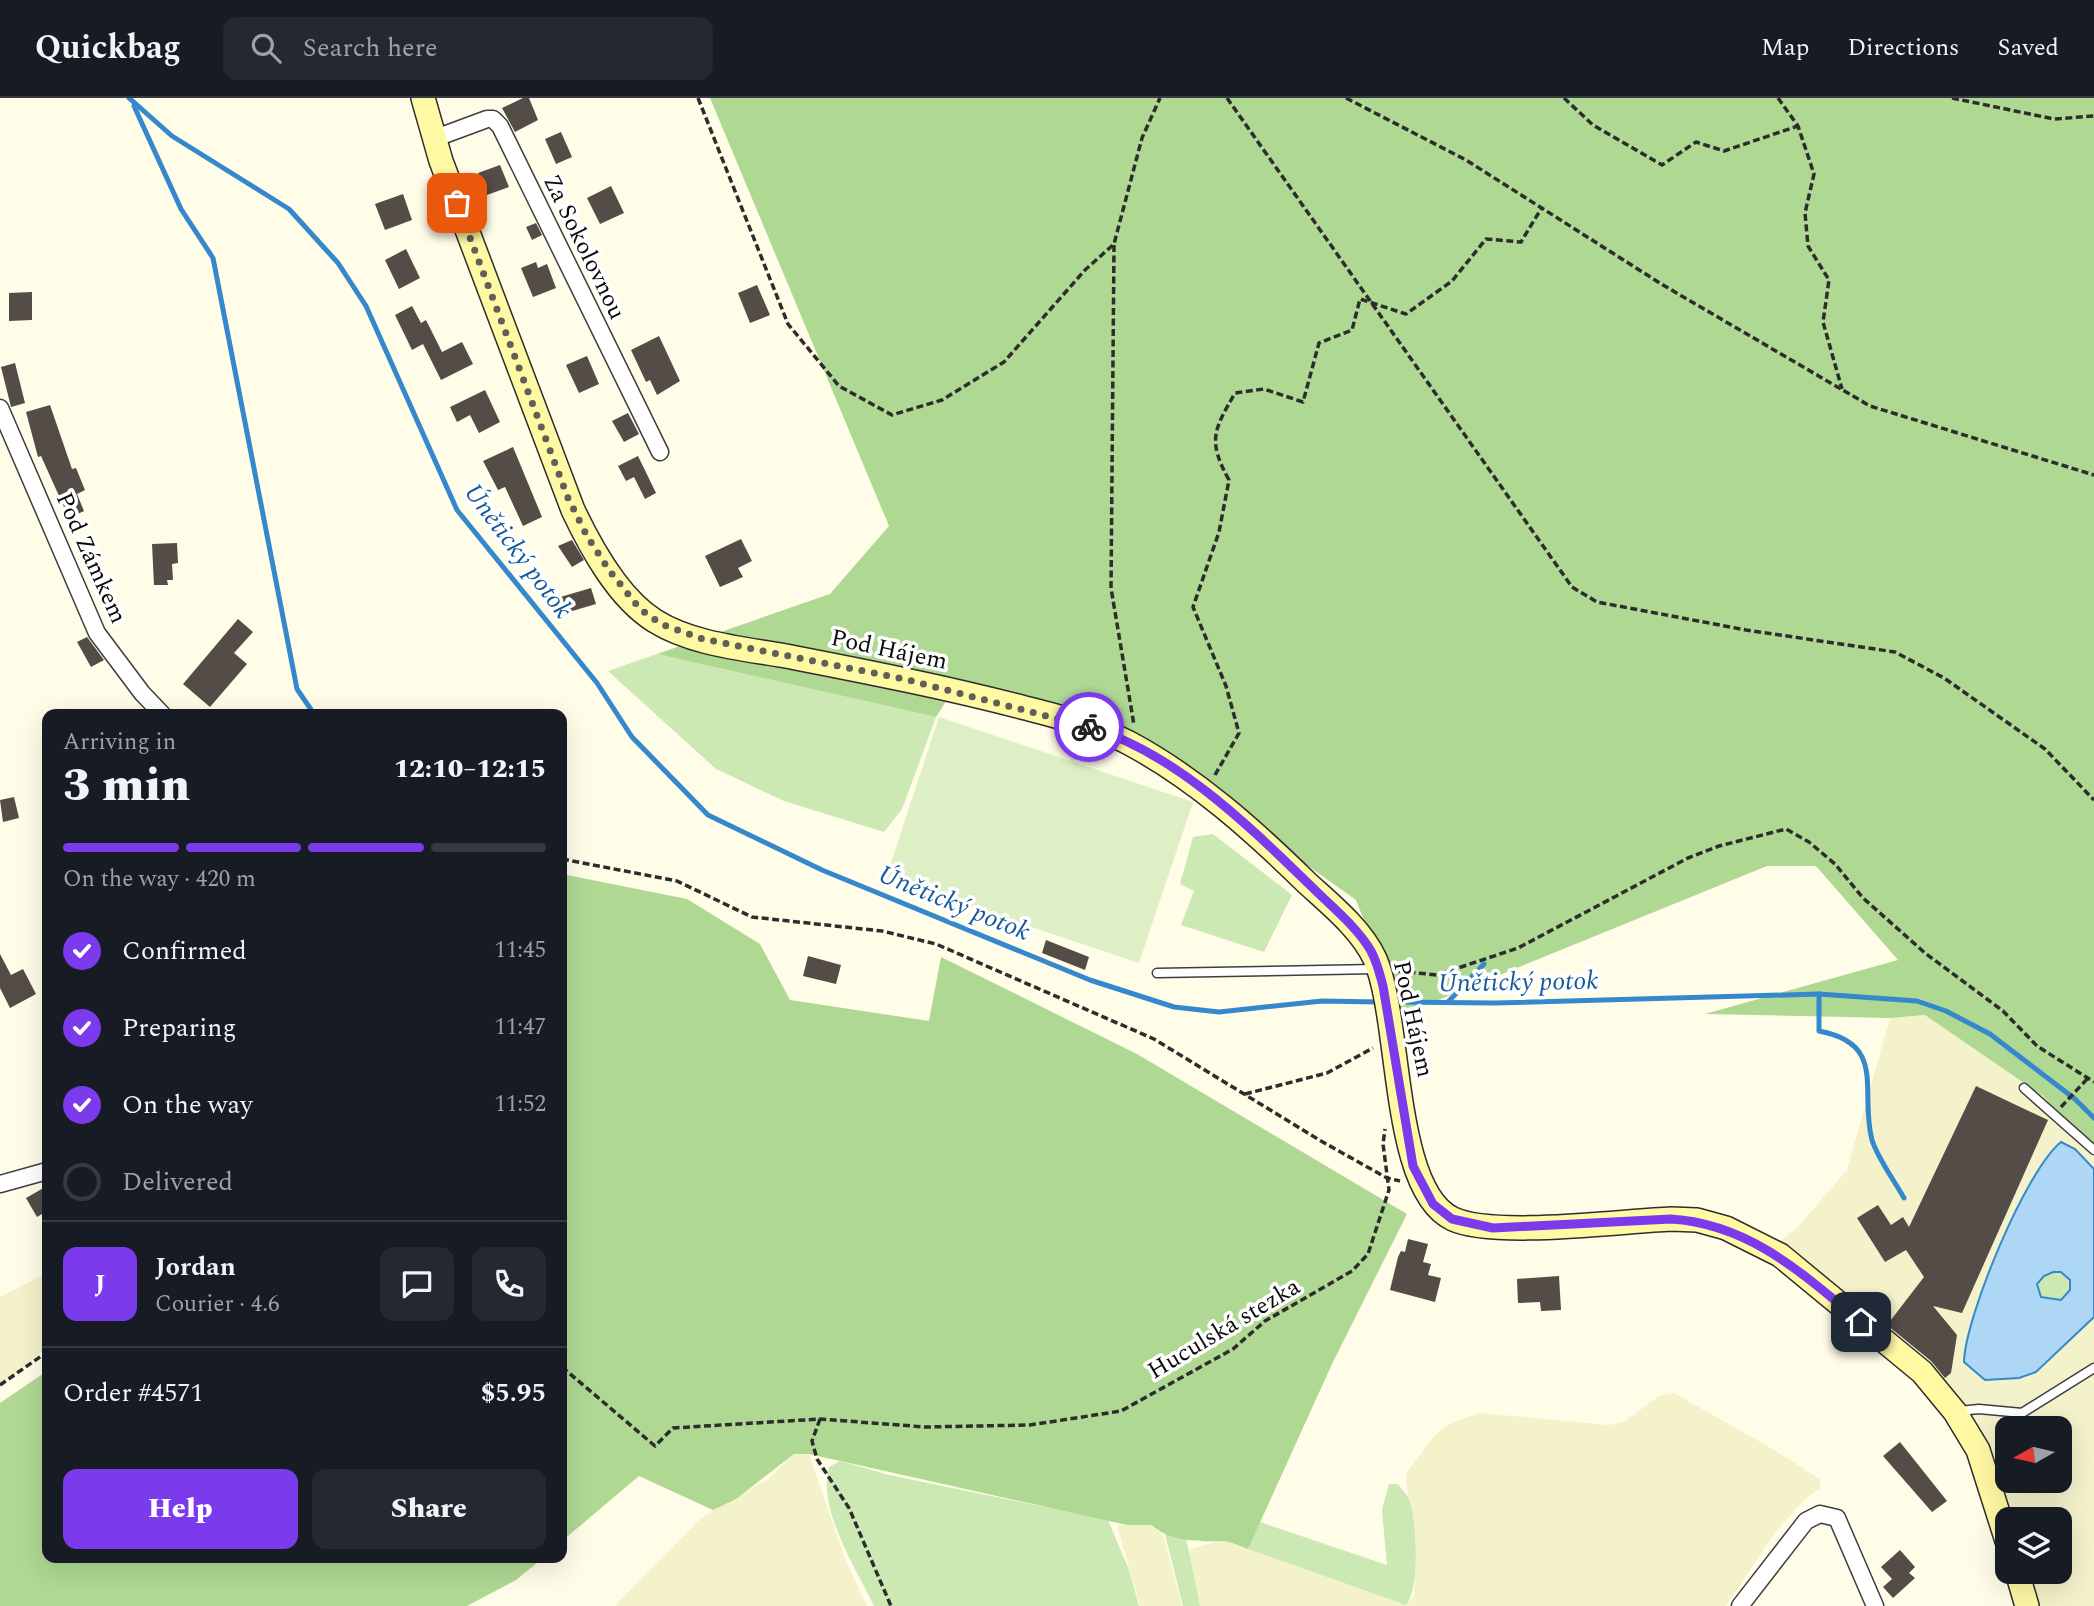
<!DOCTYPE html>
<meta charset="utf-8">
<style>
:root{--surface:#171b24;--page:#242831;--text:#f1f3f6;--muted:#9ea1a6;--line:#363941;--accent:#7c3aed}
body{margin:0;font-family:Spectral,serif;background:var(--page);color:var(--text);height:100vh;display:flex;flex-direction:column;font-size:26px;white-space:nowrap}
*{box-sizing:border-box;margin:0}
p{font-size:23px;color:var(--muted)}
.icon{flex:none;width:38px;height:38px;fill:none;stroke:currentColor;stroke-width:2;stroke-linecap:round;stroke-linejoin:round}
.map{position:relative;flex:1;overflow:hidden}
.details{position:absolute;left:42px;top:611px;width:525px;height:854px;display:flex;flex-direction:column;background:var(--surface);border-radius:14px;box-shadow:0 7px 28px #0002}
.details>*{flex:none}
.needle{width:46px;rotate:262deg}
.controls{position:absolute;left:1995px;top:1318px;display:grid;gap:14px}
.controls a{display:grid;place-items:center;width:77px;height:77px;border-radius:14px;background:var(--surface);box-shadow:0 7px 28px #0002;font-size:35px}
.pin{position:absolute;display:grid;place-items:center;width:60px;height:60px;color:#fff;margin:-30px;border-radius:14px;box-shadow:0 4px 10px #0006}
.courier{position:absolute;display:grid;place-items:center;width:70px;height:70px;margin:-35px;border:5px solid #7c3aed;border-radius:50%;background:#fff;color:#222;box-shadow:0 2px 9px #0007}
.summary em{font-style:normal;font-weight:800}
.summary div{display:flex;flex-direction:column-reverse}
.summary{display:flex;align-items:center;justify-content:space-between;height:119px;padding:0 21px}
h1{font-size:46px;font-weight:800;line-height:52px}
.bar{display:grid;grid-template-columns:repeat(4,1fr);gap:10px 7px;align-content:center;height:84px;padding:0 21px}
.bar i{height:9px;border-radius:5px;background:var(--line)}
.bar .current{background:var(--accent)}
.bar p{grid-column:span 4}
.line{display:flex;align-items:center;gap:18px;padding:0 21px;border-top:2px solid var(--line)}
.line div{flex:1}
.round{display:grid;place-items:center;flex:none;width:74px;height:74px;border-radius:14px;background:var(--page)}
ol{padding:0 21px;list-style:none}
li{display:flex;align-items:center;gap:21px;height:77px}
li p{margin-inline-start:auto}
li .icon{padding:7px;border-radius:50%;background:var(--accent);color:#fff;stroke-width:4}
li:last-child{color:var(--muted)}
li i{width:38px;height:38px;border:4px solid var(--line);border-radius:50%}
.primary-button{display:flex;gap:14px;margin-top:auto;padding:14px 21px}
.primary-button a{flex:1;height:80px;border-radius:14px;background:var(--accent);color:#fff;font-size:28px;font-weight:800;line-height:80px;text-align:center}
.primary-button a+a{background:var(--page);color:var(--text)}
header{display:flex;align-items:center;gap:42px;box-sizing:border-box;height:98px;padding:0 35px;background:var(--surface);border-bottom:2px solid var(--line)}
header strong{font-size:33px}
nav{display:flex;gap:38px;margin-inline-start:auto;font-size:24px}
.search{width:490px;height:63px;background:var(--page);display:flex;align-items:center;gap:18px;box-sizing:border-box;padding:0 24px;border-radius:14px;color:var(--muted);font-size:26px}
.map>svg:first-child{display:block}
.farmland{fill:#f4f2ca;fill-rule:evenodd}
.green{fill:#cce8b3}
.forest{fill:#afd893}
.pitch{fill:#deefc5}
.water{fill:#aed7f5;stroke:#3688cc;stroke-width:2;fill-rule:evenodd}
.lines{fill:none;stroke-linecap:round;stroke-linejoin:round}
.stream{stroke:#3688cc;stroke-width:5}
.building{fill:#534c47}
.lane-casing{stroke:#3e3e3e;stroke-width:11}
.street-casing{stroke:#3e3e3e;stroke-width:19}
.secondary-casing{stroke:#2d2d2d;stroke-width:26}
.path{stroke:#2d2d2d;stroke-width:3.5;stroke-dasharray:7 3.5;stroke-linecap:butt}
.lane{stroke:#fff;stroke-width:8}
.street{stroke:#fff;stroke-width:16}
.secondary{stroke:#fff9a4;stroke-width:23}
.done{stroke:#605f58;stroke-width:7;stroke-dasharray:0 12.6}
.route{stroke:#7c3aed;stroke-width:9}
.labels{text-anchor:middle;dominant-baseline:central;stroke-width:7;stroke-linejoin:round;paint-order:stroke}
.street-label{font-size:24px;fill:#0b0b0b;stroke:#fff}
.water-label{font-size:26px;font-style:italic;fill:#165a9a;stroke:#fff}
</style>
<header>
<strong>Quickbag</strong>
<div class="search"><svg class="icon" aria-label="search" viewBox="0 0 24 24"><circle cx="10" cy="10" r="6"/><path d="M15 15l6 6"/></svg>Search here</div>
<nav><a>Map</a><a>Directions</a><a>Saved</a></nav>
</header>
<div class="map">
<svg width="2094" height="1508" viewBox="0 0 2094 1508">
<rect width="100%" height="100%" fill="#fffce8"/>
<!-- farmland -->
<g class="farmland">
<path d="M1925,917L1986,956L2043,998L2094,1054V1508H2033L2022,1474H2060V1421H2007L1978,1335L1879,1230L1780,1143L1796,1131L1847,1072L1890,920ZM2007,1330H2060V1382H2007Z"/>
<path d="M47,1175V1250L0,1288V1199Z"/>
<path d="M1674,1295L1776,1353L1819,1381L1821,1389L1801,1405L1774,1436L1726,1508H1200L1188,1460L1190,1451L1223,1442L1406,1507L1414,1499L1415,1439L1406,1384L1407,1374L1436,1336L1451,1325L1479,1315L1609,1327L1624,1324L1659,1298Z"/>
<path d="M794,1356H809L845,1461L867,1508H615L697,1424L715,1410L767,1382Z"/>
<path d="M1117,1427H1152L1164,1440L1182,1508H1140Z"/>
</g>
<!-- green -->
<g class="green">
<path d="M657,556L936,619L902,711L884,734L784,703L716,671L608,573Z"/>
<path d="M1213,736L1292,797L1264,854L1181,827L1194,793L1180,786L1193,739Z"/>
<circle cx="2054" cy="1188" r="15"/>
<path d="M840,1363L889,1377L1108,1422L1129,1472L1139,1508H874C856,1470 817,1411 829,1369Z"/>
<path d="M1389,1386H1398C1401,1390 1405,1395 1408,1399C1417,1418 1420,1492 1406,1507L1248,1451L1260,1424L1387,1467L1382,1412Z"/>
<path d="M1165,1436L1186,1440L1200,1508H1183Z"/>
</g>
<!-- forest -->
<g class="forest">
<path d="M710,0H2094V1054L2043,998L1925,917L1890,920L1705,916L1898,862L1816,768H1767L1436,903L1399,912L1356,802L1152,657L958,584L936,619L657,556L830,496L889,428Z"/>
<path d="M562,776L687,801L760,846L790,902L929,923L941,859L1137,956L1407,1116L1332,1266L1248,1451C1240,1448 1230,1443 1221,1443C1201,1444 1167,1443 1152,1427H1127L809,1356H794L736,1401L713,1412L639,1378L562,1443Z"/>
<path d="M47,1273V1460H543L516,1482L467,1508H0V1305Z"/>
</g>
<!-- pitch -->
<path class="pitch" d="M939,619L1193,704L1139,865L886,780Z"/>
<!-- water -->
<path class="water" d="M2061,1044L2075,1051L2094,1071V1219L2036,1274L2019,1280L1985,1282L1964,1264C1965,1219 2026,1072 2061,1044ZM2053,1174H2061L2070,1182V1192L2061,1202L2041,1199L2037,1186L2044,1178Z"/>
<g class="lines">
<!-- stream -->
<g class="stream">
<path d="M129,0L172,38L289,111L338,165L366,208L457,412L597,585L632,639L708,717L822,772L1090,882L1174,909L1219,914L1322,903L1379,904"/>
<path d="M134,8L181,111L213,160L297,591L314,616"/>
<path d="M1819,896V933C1888,946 1859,993 1872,1042C1878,1061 1894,1082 1904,1100"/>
<path d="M1392,904L1495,905L1819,896L1917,903L1946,913L1990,936L2075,1001L2094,1020"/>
<path d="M1448,904L1484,866"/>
</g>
</g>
<!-- building -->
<g class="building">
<path d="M523,0H529L538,22L515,34L502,10Z"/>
<path d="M561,34L572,59L556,66L545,41Z"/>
<path d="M500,67L509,89L487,97L478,75Z"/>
<path d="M611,88L624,115L600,126L587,100Z"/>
<path d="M403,96L412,122L385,132L375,106Z"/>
<path d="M536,125L542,137L532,142L526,129Z"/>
<path d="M406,151L420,180L399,191L385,162Z"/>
<path d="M536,164L538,170L547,166L556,190L533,199L521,170Z"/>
<path d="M757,187L770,217L750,225L738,195Z"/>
<path d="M32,194V222L9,223V195Z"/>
<path d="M412,208L421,225L426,222L442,254L462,244L473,266L441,282L423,246L412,252L395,217Z"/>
<path d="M659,238L680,283L657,297L650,282L646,284L631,252Z"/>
<path d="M587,258L599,286L579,295L566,267Z"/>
<path d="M15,265L25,305L11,309L1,269Z"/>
<path d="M485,292L500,324L479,335L470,317L457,324L450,309Z"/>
<path d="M50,307L72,371L76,370L85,392L77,396L84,413L69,420L41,358L38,359L26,314Z"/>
<path d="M628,315L639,336L624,344L612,323Z"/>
<path d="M513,349L542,419L523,428L505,389L498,392L483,363Z"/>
<path d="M638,358L656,395L645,401L634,379L626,383L618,368Z"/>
<path d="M741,441L752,463L738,470L743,479L720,489L705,458Z"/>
<path d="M572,442L584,462L572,469L558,448Z"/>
<path d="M177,445L178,465L172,466L173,482H167L168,487H154L152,446Z"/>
<path d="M591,490L596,506L562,516L557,500Z"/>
<path d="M238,521L253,534L234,555L247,566L210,609L183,586Z"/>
<path d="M87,539L104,562L91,569L77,544Z"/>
<path d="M14,699L19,720L3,724L0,702Z"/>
<path d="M1046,842L1089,859L1085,872L1042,855Z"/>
<path d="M0,856L11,877L23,871L36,896L10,910L0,890Z"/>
<path d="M808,858L841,867L836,886L803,878Z"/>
<path d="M1976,988L2048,1022L1962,1215L1933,1208L1957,1237L1951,1275L1945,1280L1931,1263L1887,1227L1924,1179L1906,1152L1885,1164L1857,1120L1878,1107L1891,1127L1903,1119L1909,1129Z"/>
<path d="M47,1088V1113L37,1119L26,1100Z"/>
<path d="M1408,1141L1428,1146L1423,1164L1431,1166L1428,1177L1441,1180L1435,1204L1390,1192L1398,1159L1401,1153L1405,1154Z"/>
<path d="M1559,1178L1561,1212L1541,1213L1540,1204L1518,1205L1517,1181Z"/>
<path d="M1900,1344L1947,1403L1932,1414L1883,1358Z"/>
<path d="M1900,1452L1915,1469L1909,1475L1915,1480L1893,1500L1883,1489L1892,1481L1881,1469Z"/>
</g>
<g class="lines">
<!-- lane casing -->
<g class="lane-casing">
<g id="lane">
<path d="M1157,875L1376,871"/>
<path d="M2024,990L2094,1052"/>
<path d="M1959,1313L1979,1311L2022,1315L2094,1270"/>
</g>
</g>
<!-- street casing -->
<g class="street-casing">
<g id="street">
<path d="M433,41L487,21H493L500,28L660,354"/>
<path d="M0,310L97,535L142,595L162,616"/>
<path d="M0,1086L47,1073"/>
<path d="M1740,1508L1806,1423L1820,1416L1837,1420L1875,1508"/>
</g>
</g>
<!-- secondary casing -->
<g class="secondary-casing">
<g id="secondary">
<path d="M423,0L441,63L573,412C591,450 618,500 655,523C695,548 751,551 796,560C873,575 949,590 1025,610C1060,619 1097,628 1129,645C1196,681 1253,732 1307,785C1331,807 1361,831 1375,861C1402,923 1391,1092 1453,1121C1494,1140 1621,1123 1671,1121L1697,1122L1726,1130L1780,1157L1922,1274L1955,1314L1978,1352L2007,1443"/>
<path d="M2017,1474L2027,1508"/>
</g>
</g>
<!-- path -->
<g class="path">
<path d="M698,0L788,226L839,288L892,317L942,302L1004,264L1085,172L1114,146L1142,40L1160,0"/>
<path d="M1227,0L1572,489L1597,504L1746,532L1895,554L1944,580L2045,651L2094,702"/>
<path d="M1346,0L1466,62L1663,187L1870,308L2094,377"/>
<path d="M1564,0L1593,27L1662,67L1696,44L1724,53L1798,28"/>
<path d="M1778,0L1798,28L1814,76L1805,115L1808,148L1829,182L1823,224L1842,291"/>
<path d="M1952,0L2054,21L2094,18"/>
<path d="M1114,147L1111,490L1134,627"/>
<path d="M1215,677L1239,635L1226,588L1193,509L1219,434L1229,382C1207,342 1214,332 1235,295L1264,291L1303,304L1319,245L1352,232L1360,201L1406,216L1452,183L1486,141L1521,144L1541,111"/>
<path d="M562,761L677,783L752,819L882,833L936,846L1154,941L1321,1043L1387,1080L1400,1083"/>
<path d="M1398,873L1437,877L1518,850L1688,760L1719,748L1786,731L1809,744L1835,766L1863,800L1925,855L2003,913L2037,948L2094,984"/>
<path d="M1245,996L1327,975L1373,950"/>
<path d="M2061,1009L2088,980"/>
<path d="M562,1269L655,1348L673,1330L820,1321L925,1329L1030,1327L1121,1313L1233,1251L1265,1223L1352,1173L1368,1156L1389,1092L1383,1046L1385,1031"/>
<path d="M0,1287L47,1254"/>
<path d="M820,1321L812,1343L817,1361L849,1410L891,1508"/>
</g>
<!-- lane -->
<use href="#lane" class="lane"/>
<!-- street -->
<use href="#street" class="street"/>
<!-- secondary -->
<use href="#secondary" class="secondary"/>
</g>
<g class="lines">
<!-- done -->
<path class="done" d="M457,105L568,400L587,438L609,472L640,511L661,526L703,541L904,581L1089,629"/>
<!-- route -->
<path class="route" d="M1089,629C1176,655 1249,728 1313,790C1333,810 1357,829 1371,853C1377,864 1380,876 1383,888L1413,1068L1433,1106L1452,1121L1493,1130L1671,1121C1750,1126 1803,1176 1861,1224"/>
</g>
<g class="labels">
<!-- street labels -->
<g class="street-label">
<text transform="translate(584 149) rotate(64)">Za Sokolovnou</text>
<text transform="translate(91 460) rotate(66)">Pod Zámkem</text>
<text transform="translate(889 552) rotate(12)">Pod Hájem</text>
<text transform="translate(1413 921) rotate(78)">Pod Hájem</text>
<text transform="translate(1224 1231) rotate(-31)">Huculská stezka</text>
</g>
<!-- water labels -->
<g class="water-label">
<text transform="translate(518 453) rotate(53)">Únětický potok</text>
<text transform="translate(954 805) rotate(22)">Únětický potok</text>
<text transform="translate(1518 884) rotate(-1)">Únětický potok</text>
</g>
</g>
</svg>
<div class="controls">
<a><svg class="needle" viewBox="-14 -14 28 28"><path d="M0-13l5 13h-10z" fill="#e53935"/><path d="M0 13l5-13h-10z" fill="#9ea1a6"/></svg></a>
<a><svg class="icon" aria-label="layers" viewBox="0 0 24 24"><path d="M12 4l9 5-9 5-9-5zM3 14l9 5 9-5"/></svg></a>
</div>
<div class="pin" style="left:457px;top:105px;background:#ea580c"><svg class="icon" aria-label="bag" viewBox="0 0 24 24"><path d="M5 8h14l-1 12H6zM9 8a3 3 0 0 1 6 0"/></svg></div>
<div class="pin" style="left:1861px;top:1224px;background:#1f2937"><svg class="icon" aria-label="home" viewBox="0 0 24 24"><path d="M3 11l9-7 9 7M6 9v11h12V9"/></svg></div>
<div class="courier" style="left:1089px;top:629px"><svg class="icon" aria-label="bike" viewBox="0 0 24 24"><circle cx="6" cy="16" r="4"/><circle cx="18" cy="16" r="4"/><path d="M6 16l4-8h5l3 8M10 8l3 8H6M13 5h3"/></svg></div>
<section class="details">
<div class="summary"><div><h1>3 min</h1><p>Arriving in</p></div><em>12:10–12:15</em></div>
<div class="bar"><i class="current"></i><i class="current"></i><i class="current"></i><i></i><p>On the way · 420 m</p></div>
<ol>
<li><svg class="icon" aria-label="check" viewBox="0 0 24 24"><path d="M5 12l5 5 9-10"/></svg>Confirmed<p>11:45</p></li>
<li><svg class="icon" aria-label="check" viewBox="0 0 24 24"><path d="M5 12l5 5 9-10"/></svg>Preparing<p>11:47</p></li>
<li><svg class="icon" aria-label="check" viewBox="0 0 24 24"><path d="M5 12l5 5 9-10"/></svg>On the way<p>11:52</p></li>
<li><i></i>Delivered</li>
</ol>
<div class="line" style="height:126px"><b class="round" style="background:var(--accent);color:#fff">J</b><div><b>Jordan</b><p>Courier · 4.6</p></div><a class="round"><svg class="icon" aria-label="chat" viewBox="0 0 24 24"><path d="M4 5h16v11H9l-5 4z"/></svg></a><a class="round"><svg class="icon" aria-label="phone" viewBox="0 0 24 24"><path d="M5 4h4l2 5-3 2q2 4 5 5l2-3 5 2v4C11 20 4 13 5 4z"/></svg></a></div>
<div class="line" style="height:91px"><div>Order #4571</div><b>$5.95</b></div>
<div class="primary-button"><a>Help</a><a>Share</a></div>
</section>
</div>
